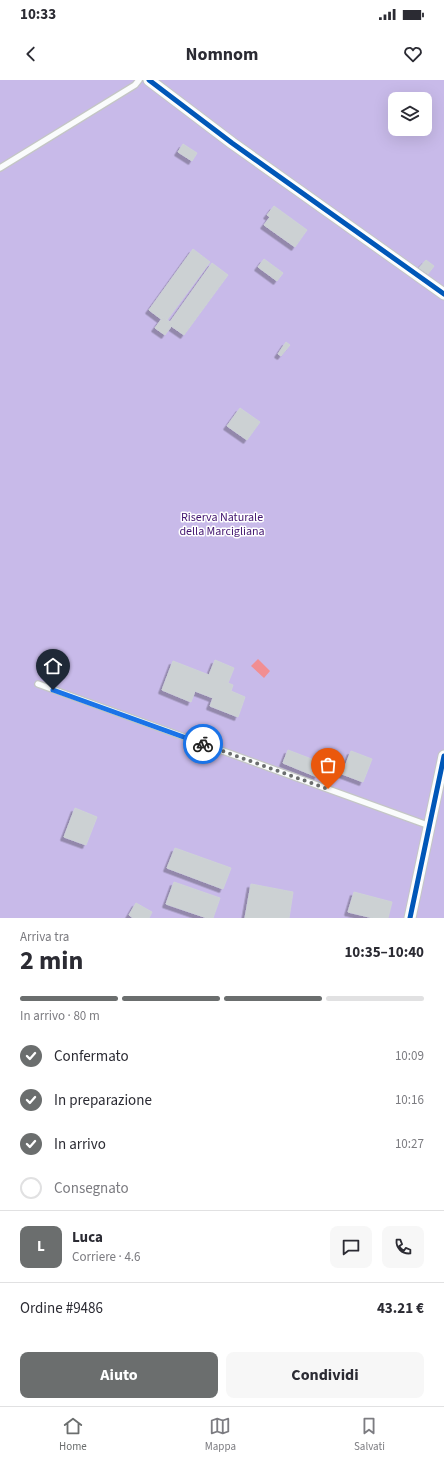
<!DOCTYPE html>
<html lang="it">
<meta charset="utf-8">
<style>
:root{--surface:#fff;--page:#f7f7f7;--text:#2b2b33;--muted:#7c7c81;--line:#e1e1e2;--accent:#6b6e6e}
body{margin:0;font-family:"Source Sans 3",sans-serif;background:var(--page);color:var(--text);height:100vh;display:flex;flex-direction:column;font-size:15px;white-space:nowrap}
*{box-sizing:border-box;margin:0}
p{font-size:13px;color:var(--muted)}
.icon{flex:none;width:22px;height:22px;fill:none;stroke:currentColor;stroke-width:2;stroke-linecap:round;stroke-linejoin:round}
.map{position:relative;height:838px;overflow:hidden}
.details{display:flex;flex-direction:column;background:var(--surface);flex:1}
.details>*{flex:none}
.buttons{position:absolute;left:388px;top:12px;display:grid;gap:8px}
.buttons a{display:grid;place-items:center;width:44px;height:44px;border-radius:8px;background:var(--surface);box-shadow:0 4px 16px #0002;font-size:20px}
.pin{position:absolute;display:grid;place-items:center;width:34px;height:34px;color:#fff;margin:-41px -17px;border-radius:50% 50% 50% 0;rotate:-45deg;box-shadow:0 0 4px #0007}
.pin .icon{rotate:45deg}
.courier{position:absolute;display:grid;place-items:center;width:40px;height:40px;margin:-20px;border:3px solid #1a73e8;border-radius:50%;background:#fff;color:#222;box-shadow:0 1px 5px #0007}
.overview em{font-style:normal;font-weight:700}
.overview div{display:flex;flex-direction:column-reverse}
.overview{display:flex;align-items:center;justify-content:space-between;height:68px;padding:0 20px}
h1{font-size:26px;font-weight:700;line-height:30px}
.bar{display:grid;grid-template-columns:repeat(4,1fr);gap:6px 4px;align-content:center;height:48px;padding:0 20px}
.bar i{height:5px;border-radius:3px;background:var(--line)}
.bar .active{background:var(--accent)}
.bar p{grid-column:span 4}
.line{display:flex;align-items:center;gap:10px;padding:0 20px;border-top:1px solid var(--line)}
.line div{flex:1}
.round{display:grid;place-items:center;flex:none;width:42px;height:42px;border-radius:8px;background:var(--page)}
ol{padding:0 20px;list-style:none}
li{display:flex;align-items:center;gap:12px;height:44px}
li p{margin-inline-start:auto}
li .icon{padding:4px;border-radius:50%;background:var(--accent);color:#fff;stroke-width:4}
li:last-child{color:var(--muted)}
li i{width:22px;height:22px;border:2px solid var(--line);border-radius:50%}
.cta{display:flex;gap:8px;margin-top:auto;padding:8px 20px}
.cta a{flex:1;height:46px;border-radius:8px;background:var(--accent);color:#fff;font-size:16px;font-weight:700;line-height:46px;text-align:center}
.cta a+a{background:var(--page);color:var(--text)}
.status{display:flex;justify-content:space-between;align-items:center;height:28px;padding:0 20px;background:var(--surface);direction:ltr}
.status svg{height:11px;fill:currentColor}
header{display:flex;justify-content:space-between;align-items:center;height:52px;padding:0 20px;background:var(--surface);font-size:18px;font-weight:700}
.tabs{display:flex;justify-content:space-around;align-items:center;height:56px;border-top:1px solid var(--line);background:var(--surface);font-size:11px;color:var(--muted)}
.tabs a{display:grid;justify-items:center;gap:2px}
.tabs .active{color:var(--accent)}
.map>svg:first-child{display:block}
.green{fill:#c8bae9;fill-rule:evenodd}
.water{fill:#f18e92}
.building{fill:#ccd1d3;stroke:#cdd3d5;filter:url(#shadow)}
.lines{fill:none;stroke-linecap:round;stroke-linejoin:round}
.service-casing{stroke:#c4c6c5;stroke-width:8}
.minor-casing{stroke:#c4c6c5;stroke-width:13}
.service{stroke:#fafcfc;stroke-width:5.5}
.minor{stroke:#fafcfc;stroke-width:11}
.cycleway-casing{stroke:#fff;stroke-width:8}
.cycleway{stroke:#0057b8;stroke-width:5}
.done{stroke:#6b6e6e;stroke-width:4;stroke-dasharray:0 7.2}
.route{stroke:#1a73e8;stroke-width:5}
.labels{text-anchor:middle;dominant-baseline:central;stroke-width:3;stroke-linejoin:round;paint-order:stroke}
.park-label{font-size:12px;fill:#42156f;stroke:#fff}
</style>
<div class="status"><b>10:33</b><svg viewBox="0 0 49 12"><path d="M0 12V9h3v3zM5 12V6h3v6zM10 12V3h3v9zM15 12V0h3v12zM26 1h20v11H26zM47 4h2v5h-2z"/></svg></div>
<header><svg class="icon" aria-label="back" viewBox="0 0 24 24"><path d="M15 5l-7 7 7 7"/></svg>Nomnom<svg class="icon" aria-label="heart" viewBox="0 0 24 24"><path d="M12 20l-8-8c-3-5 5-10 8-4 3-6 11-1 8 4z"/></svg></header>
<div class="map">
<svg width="444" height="838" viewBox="0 0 444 838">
<defs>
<filter id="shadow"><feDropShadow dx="-3.5" dy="3.5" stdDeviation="0" flood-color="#0004"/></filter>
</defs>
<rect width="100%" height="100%" fill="#e1e8ea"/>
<!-- green -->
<path class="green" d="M0,0H444V838H0ZM395,19H425V49H395Z"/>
<!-- water -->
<path class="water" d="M258,579L270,591L264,598L251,586Z"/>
<!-- building -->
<g class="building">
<path d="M183,64L197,73L192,81L178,72Z"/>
<path d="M274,126L307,150L295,167L264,145L270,137L267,135Z"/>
<path d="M193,169L210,182L167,240L163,237L161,239L149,230Z"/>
<path d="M264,179L283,193L277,201L258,187Z"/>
<path d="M426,180L434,186L428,194L419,188Z"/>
<path d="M212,183L228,195L184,255L171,246L173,244L170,242Z"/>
<path d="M163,237L173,244L165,255L155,248Z"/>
<path d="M286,262L290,265L281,276L278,274Z"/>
<path d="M240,328L260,342L247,360L227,346Z"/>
<path d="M215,580L234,588L228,603L233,605L231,611L245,617L238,637L210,626L213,618L195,611L191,622L162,610L173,581L209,595Z"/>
<path d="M288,670L322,683L317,697L283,683Z"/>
<path d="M351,671L372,679L363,702L342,694Z"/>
<path d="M75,728L97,737L86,765L64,757Z"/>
<path d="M175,768L231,788L223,809L167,788Z"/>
<path d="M174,802L220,818L213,838H207L166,824Z"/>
<path d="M251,804L293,812L289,838H245Z"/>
<path d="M354,812L392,822L388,838H373L348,832Z"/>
<path d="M136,823L152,832L149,838H133L129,835Z"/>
</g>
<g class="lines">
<!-- service casing -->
<g class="service-casing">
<g id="service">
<path d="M0,88L135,5L139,0"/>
<path d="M38,604L430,746"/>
</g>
</g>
<!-- minor casing -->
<g class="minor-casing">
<g id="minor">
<path d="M149,0L232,63L444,214"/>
<path d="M410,838L444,676"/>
</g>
</g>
<!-- service -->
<use href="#service" class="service"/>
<!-- minor -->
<use href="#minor" class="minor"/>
<!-- cycleway casing -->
<g class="cycleway-casing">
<g id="cycleway">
<path d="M149,0L232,63L444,214"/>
<path d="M410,838L444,676"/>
</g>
</g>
<!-- cycleway -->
<use href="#cycleway" class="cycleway"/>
</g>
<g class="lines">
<!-- done -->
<path class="done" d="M203,664L328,709"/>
<!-- route -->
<path class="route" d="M53,610L203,664"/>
</g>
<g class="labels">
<!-- park labels -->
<g class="park-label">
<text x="222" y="437">Riserva Naturale<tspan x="222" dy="14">della Marcigliana</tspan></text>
</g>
</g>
</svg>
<div class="buttons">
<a><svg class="icon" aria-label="layers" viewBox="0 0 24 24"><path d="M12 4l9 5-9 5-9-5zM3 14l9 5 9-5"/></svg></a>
</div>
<div class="pin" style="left:328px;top:709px;background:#ea580c"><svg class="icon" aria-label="bag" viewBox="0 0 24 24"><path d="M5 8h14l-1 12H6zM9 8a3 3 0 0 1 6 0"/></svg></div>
<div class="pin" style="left:53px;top:610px;background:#1f2937"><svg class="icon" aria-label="home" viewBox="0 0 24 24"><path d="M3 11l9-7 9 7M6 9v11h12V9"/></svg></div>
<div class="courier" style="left:203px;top:664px"><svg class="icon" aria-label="bike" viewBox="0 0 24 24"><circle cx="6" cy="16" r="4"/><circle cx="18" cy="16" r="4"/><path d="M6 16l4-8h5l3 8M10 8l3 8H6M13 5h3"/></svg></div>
</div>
<section class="details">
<div class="overview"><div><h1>2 min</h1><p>Arriva tra</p></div><em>10:35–10:40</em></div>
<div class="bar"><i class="active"></i><i class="active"></i><i class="active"></i><i></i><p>In arrivo · 80 m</p></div>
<ol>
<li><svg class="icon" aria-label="check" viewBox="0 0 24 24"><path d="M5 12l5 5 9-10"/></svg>Confermato<p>10:09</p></li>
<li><svg class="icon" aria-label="check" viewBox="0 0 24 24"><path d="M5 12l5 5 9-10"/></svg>In preparazione<p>10:16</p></li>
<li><svg class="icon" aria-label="check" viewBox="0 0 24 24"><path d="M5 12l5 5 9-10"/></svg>In arrivo<p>10:27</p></li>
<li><i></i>Consegnato</li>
</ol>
<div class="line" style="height:72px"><b class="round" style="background:var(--accent);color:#fff">L</b><div><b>Luca</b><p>Corriere · 4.6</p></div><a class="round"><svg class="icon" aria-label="chat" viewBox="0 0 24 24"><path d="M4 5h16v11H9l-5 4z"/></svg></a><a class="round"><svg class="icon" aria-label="phone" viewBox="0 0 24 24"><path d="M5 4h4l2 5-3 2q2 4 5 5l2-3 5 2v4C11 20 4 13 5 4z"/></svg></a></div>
<div class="line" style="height:52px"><div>Ordine #9486</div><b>43.21 €</b></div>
<div class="cta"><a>Aiuto</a><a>Condividi</a></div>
</section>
<nav class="tabs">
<a class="active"><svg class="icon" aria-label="home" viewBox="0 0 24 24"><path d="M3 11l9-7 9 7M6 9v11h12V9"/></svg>Home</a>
<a><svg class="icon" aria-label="map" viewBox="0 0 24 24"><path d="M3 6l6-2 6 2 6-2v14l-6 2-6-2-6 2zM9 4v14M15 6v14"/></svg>Mappa</a>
<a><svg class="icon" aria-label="saved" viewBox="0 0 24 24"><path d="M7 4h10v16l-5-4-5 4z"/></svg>Salvati</a>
</nav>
